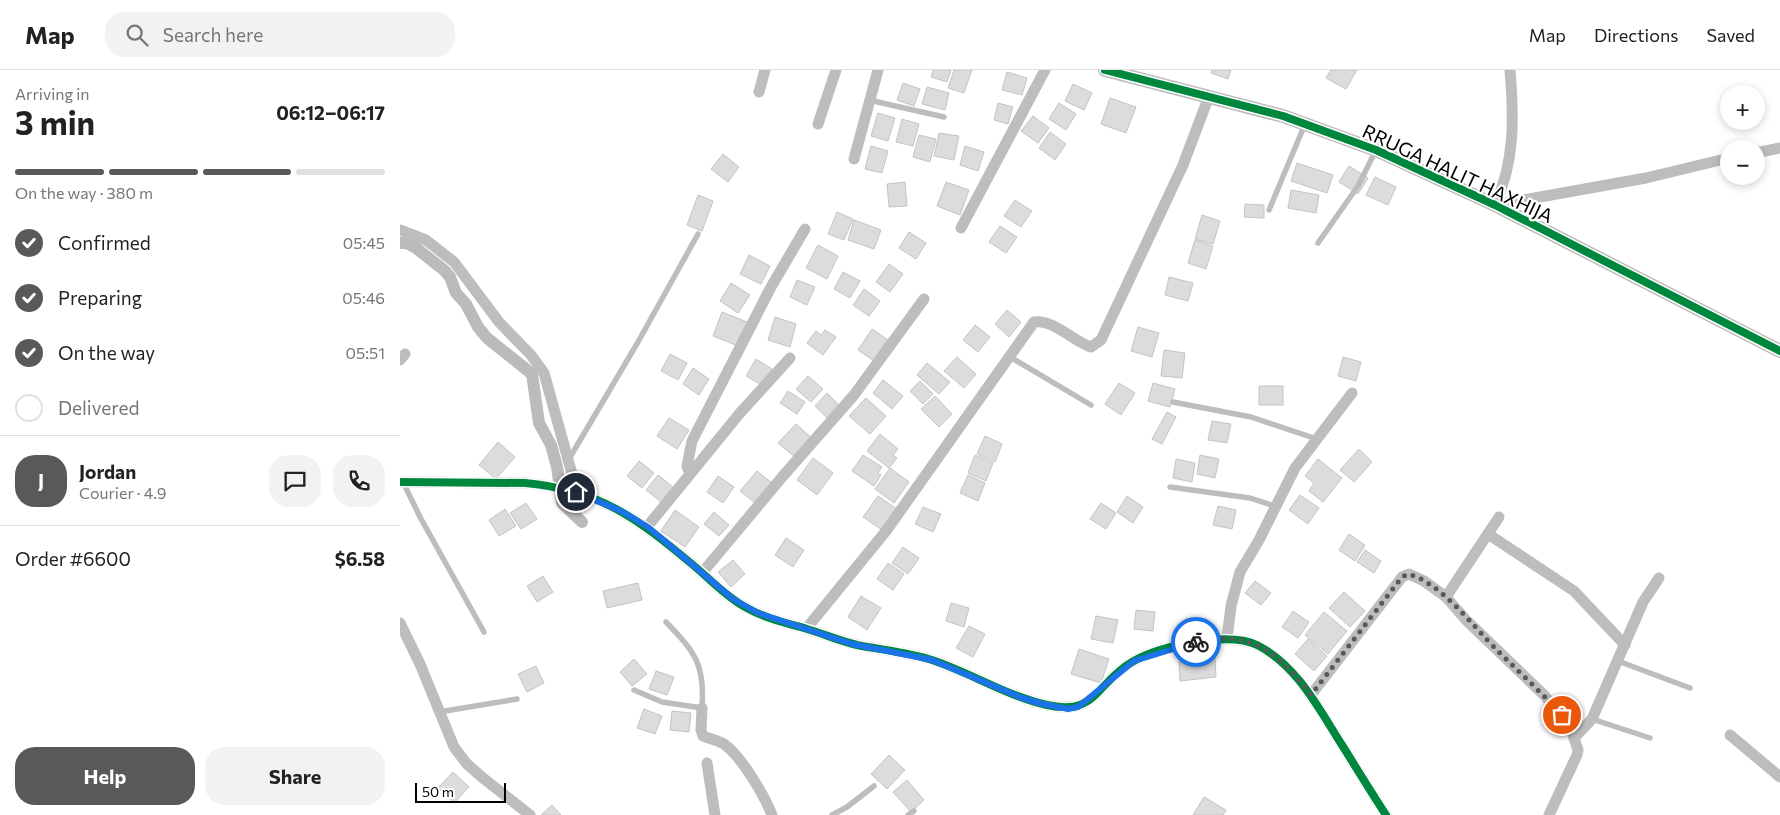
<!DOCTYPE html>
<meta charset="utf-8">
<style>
:root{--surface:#fff;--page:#f2f2f2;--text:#222;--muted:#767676;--line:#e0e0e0;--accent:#595959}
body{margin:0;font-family:Commissioner,sans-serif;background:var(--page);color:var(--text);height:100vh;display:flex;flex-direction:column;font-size:19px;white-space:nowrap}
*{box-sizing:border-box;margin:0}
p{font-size:16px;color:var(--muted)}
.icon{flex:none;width:28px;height:28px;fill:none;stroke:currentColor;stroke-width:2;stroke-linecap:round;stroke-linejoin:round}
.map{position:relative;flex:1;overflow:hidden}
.panel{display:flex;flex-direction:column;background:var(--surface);width:400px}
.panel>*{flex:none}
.tools{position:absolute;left:1320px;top:15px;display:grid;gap:10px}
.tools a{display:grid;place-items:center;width:45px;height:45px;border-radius:50%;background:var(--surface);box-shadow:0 2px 8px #0003;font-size:25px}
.scale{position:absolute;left:15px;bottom:12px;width:91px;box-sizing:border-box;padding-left:5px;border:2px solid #000;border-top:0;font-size:14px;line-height:18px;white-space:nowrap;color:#000;-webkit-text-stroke:4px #fff;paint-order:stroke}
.pin{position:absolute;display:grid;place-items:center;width:42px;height:42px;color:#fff;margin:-21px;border:2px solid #fff;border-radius:50%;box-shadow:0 1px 5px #0007}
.courier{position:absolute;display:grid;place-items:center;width:50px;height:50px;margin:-25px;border:4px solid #1a73e8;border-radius:50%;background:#fff;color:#222;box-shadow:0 1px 6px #0007}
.overview em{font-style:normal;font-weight:700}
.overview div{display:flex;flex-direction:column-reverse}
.overview{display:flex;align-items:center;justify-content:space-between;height:85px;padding:0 15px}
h1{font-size:32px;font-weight:700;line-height:38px}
.bar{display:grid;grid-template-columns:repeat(4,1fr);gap:8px 5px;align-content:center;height:60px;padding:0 15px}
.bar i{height:6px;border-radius:4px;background:var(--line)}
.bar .active{background:var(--accent)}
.bar p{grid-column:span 4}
.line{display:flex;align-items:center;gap:12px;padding:0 15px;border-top:1px solid var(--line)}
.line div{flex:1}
.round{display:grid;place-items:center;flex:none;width:52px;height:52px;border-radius:20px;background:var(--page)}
ol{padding:0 15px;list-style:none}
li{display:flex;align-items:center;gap:15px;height:55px}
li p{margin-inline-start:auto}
li .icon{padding:5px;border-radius:50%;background:var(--accent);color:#fff;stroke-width:4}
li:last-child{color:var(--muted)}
li i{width:28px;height:28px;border:2px solid var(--line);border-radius:50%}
.primary-button{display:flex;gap:10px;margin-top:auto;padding:10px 15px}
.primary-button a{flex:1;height:58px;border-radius:20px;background:var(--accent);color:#fff;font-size:20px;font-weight:700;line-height:58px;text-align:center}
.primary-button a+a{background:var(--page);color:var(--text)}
header{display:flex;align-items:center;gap:30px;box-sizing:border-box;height:70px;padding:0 25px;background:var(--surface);border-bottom:1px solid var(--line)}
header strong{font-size:24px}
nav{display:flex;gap:28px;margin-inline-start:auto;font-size:18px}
.search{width:350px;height:45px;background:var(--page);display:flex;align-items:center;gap:12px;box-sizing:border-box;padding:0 18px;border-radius:20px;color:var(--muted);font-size:19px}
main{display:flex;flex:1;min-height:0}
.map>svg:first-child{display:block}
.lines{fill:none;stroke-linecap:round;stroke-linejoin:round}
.canal{stroke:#bbb;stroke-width:12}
.building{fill:#dcdcdc;stroke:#c4c4c4}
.service{stroke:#bdbdbd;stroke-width:5.5}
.minor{stroke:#bdbdbd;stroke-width:11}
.tertiary{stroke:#bdbdbd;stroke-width:14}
.cycleway-casing{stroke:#fff;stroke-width:11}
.cycleway{stroke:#00873e;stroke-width:8}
.done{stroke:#595959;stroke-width:5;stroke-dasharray:0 9}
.route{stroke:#1a73e8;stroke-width:6}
.labels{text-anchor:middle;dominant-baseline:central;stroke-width:4.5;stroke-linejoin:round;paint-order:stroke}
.street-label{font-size:19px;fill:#000;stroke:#fff}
</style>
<header>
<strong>Map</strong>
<div class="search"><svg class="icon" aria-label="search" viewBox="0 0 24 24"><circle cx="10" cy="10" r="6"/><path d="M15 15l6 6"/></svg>Search here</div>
<nav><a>Map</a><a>Directions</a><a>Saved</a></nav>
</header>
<main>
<section class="panel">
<div class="overview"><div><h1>3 min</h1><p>Arriving in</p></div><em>06:12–06:17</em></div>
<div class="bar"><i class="active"></i><i class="active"></i><i class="active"></i><i></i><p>On the way · 380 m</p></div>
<ol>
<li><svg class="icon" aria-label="check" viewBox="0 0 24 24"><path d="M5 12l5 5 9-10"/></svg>Confirmed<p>05:45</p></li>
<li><svg class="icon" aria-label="check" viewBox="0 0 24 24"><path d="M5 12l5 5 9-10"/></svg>Preparing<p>05:46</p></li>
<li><svg class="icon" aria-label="check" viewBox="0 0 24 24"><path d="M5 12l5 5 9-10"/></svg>On the way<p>05:51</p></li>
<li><i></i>Delivered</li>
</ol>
<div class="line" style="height:90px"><b class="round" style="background:var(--accent);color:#fff">J</b><div><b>Jordan</b><p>Courier · 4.9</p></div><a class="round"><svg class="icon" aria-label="chat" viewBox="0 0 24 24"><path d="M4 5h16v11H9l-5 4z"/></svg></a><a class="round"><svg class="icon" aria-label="phone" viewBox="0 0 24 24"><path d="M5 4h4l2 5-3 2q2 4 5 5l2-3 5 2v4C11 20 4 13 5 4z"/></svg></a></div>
<div class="line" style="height:65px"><div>Order #6600</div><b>$6.58</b></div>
<div class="primary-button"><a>Help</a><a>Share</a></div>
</section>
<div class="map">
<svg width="1380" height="745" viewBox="0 0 1380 745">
<rect width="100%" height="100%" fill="#fff"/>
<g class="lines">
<!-- canal -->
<path class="canal" d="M0,173H7L16,178L44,200L50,207L56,223L66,234L78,257L87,268L132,304L139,353L151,375L157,397L162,433L182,452"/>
</g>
<!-- building -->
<g class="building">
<path d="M533,0H551L547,12L531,7Z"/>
<path d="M554,0H572L564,23L548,18Z"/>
<path d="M812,0H831L828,9L811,3Z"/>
<path d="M931,0H957L946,19L926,8Z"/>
<path d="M607,2L627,8L622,25L602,20Z"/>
<path d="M503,13L520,19L514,36L497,30Z"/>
<path d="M673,14L692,23L684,40L665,31Z"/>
<path d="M527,17L549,23L545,40L522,34Z"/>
<path d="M710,28L736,37L726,63L701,54Z"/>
<path d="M598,33L613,37L608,54L594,50Z"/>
<path d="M659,33L676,44L666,60L649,49Z"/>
<path d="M478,43L495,48L488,71L471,66Z"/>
<path d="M633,46L649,58L638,73L621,61Z"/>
<path d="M502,49L519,54L513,76L496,72Z"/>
<path d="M650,62L666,74L655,90L639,78Z"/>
<path d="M539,63L559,66L554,90L534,86Z"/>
<path d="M519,65L536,69L530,92L513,87Z"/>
<path d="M471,76L488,81L482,103L465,99Z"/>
<path d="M565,76L584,82L578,101L560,95Z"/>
<path d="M323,84L339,97L328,112L311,99Z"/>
<path d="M897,93L933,105L927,123L891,111Z"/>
<path d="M949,96L968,108L958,124L939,112Z"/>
<path d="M975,107L996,117L988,135L966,125Z"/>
<path d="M505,112L507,136L489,137L487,114Z"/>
<path d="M546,112L569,120L560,145L537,136Z"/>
<path d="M891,120L919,125L916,143L888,138Z"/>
<path d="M298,125L313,131L302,161L287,155Z"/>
<path d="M615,130L632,141L621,157L604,146Z"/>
<path d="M845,134L864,135V148L844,147Z"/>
<path d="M437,142L453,149L444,170L428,164Z"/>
<path d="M802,145L820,151L813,174L795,169Z"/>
<path d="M454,150L481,160L474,179L448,170Z"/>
<path d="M600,156L617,167L606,183L589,172Z"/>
<path d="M509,162L526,173L516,189L499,178Z"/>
<path d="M795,170L813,176L806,199L788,193Z"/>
<path d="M418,175L438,186L427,209L406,198Z"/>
<path d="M349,185L370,196L361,214L340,204Z"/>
<path d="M489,194L503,204L490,222L476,212Z"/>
<path d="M443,202L460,211L450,228L434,219Z"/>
<path d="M769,207L793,213L788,231L765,225Z"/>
<path d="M397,210L415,217L407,235L390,227Z"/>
<path d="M331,213L350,225L338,243L320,231Z"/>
<path d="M464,219L480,231L469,246L453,235Z"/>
<path d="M607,240L621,252L609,267L595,254Z"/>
<path d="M322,242L347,252L338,276L313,266Z"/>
<path d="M375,247L396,254L390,277L368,270Z"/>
<path d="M575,255L590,267L578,282L563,270Z"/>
<path d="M738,257L759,263L752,287L731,281Z"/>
<path d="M472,259L491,272L477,293L458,280Z"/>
<path d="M425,260L436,267L423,285L407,273L416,261L421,265Z"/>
<path d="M764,280L785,283L782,308L761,306Z"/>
<path d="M270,284L287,293L278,310L261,301Z"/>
<path d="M557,287L576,304L564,318L544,301Z"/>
<path d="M943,287L961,292L956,311L938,306Z"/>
<path d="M356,289L372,299L362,315L346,306Z"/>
<path d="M527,293L550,312L539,324L517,305Z"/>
<path d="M293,298L309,309L299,325L283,314Z"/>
<path d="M408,306L423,319L411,332L396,319Z"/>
<path d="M483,310L503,326L492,339L473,323Z"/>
<path d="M520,311L533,324L523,334L510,321Z"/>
<path d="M719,313L735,323L721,345L705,334Z"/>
<path d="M753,313L775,319L770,337L748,331Z"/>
<rect x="859" y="316" width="24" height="19"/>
<path d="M388,321L405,332L397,344L380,333Z"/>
<path d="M427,323L440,336L428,349L415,336Z"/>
<path d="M535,326L552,344L539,357L521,339Z"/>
<path d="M466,328L486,346L470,364L449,346Z"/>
<path d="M767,342L776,347L762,374L752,369Z"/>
<path d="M269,348L289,360L277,379L257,366Z"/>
<path d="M812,351L831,354L827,373L808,370Z"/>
<path d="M396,354L413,369L396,388L378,373Z"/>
<path d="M480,364L498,379L493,385L497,388L489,398L467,381Z"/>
<path d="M585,366L602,374L595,392L577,384Z"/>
<path d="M98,372L115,387L96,409L79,395Z"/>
<path d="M959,379L972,392L954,412L940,400Z"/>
<path d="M463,385L482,397L478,403L481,405L474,416L452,401Z"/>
<path d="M575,385L593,393L586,411L568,403Z"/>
<path d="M800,385L819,389L815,408L797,404Z"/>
<path d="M413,388L433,403L417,425L397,410Z"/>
<path d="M776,389L795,393L792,412L773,408Z"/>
<path d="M918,389L942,408L923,432L909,421L914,413L905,406Z"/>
<path d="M239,391L254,403L242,418L227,406Z"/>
<path d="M490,398L509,412L494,433L475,419Z"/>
<path d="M357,401L372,413L355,433L340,421Z"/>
<path d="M258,405L273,417L261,432L246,420Z"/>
<path d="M568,405L585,413L578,431L560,423Z"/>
<path d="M318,406L334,417L323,433L307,422Z"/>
<path d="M900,425L919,438L908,454L889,440Z"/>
<path d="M478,426L497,439L482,460L463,447Z"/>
<path d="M727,426L743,437L733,453L717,442Z"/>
<path d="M126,433L137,449L121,459L110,443Z"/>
<path d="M701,433L716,443L706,459L690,449Z"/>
<path d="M818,436L836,440L832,459L813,455Z"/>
<path d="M523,437L541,444L533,462L515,454Z"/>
<path d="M105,439L116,456L99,466L89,450Z"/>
<path d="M275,440L299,457L285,477L261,461Z"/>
<path d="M314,442L329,455L319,466L304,454Z"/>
<path d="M949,464L965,475L955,491L939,480Z"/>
<path d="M386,468L404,480L393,497L375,485Z"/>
<path d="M503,477L519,488L508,504L492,493Z"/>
<path d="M965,480L981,491L974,503L957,492Z"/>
<path d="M333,490L345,504L331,517L318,502Z"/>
<path d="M488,493L504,504L493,520L477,509Z"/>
<path d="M143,506L153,522L137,532L127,516Z"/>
<path d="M855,511L871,523L861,535L845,523Z"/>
<path d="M238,513L242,530L207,538L203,521Z"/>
<path d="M944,522L965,541L950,557L929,538Z"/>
<path d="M461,526L481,538L467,560L448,547Z"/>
<path d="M551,533L569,538L564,557L546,551Z"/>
<path d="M736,540L755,542L753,561L734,559Z"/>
<path d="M893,541L909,552L898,568L882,557Z"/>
<path d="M924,542L947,561L928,584L905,565Z"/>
<path d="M696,546L718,550L713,573L691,569Z"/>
<path d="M569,556L585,564L573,587L556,578Z"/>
<path d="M908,569L927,586L914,601L895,584Z"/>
<path d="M679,579L709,589L701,613L671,604Z"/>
<path d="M815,588L816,607L780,611L779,592Z"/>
<path d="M234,589L247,604L232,616L220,602Z"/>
<path d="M136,596L144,613L127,622L118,604Z"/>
<path d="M256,601L274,607L267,625L249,619Z"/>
<path d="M244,639L262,646L255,664L237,658Z"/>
<path d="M272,641L291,643L289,662L270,660Z"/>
<path d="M489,685L505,700L487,719L471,704Z"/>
<path d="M53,702L69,717L54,733L38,718Z"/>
<path d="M507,710L524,730L511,742L493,722Z"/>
<path d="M804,727L826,740L823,745H793Z"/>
<path d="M152,735L161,745H141Z"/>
</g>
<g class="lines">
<!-- service -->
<g class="service">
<path d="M469,30L544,47"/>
<path d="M869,140L905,54"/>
<path d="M918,173L958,116L976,80"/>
<path d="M610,287L691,335"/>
<path d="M773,332L851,347L917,369"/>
<path d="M169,389L238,272L298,164"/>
<path d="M3,412L20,447L84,562"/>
<path d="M770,417L850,428L875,436"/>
<path d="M1218,591L1290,618"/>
<path d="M234,620L262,632L302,638C305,594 295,582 266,552"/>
<path d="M39,642L117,629"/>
<path d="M1192,649L1250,668"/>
<path d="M432,745L447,737L474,716"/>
<path d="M508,745L514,741"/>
</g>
<!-- minor -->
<g class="minor">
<path d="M359,22L365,0"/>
<path d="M418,54L436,0"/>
<path d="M1356,83L1380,78"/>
<path d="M454,89L478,0"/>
<path d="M1095,135L1246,108L1329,88"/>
<path d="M1095,135C1115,91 1114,48 1110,0"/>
<path d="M561,158L645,0"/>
<path d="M0,160L26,170L54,192L99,252L131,285L144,303L177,422"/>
<path d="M0,290L5,284"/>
<path d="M290,404L287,396L292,371L371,217L405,159"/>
<path d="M0,412L125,413C200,420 237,448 293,495C310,509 325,526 345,537C364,548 386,553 407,559C424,564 440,571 457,575C482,580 508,582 532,590C571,603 607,626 647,635C697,646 696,613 732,592C759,576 828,561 857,575C897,595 919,639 942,675C957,699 971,722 986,745"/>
<path d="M247,457L340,343L390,288"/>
<path d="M1088,464L1174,521L1225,575"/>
<path d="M302,503L383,406L454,325L524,229"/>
<path d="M1046,527L1099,447"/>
<path d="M0,553L20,594L54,677L67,694L83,708L130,745"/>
<path d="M406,559L486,461L634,252C653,249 673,271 691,277L701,270L783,95L809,26"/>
<path d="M827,568L831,536L840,502L859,470L895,398L952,323"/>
<path d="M911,625L1002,507L1009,504L1024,511L1046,527L1066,550L1144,625L1170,656L1178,680L1177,685L1149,745"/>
<path d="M302,638L301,660L303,666C310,669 318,670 324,674C342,687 364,725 372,745"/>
<path d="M1330,665L1380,707"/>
<path d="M1174,668L1192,649L1243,532L1259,508"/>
<path d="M307,693L315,745"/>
</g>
<!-- tertiary -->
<path class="tertiary" d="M705,0L883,46L976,80L1095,135L1380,281"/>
<!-- cycleway casing -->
<g class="cycleway-casing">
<g id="cycleway">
<path d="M705,0L883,46L976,80L1095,135L1380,281"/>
<path d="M0,412L125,413C200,420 237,448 293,495C310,509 325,526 345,537C364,548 386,553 407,559C424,564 440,571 457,575C482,580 508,582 532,590C571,603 607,626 647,635C697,646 696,613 732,592C759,576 828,561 857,575C897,595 919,639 942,675C957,699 971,722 986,745"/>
</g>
</g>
<!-- cycleway -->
<use href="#cycleway" class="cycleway"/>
</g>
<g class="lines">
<!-- done -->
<path class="done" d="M796,572C850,559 879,583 911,625L1002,507L1008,504C1040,512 1073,556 1096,579C1118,601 1141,622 1162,645"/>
<!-- route -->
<path class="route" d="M176,422L221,441L248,457L333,529L358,543L452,574L532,590L622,628L643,634L668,639L678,637L734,591L796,572"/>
</g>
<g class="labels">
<!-- street labels -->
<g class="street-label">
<text transform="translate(1058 103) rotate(25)">RRUGA HALIT HAXHIJA</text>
</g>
</g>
</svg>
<div class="tools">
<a>+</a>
<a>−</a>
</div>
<div class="scale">50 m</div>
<div class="pin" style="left:1162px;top:645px;background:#ea580c"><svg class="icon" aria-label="bag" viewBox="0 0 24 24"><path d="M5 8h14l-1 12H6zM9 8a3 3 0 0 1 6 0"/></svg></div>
<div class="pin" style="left:176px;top:422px;background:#1f2937"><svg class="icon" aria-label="home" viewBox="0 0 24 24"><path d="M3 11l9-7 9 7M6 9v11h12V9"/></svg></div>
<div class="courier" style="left:796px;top:572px"><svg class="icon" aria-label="bike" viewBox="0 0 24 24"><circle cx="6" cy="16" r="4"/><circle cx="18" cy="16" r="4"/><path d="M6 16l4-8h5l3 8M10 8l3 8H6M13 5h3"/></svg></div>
</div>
</main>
